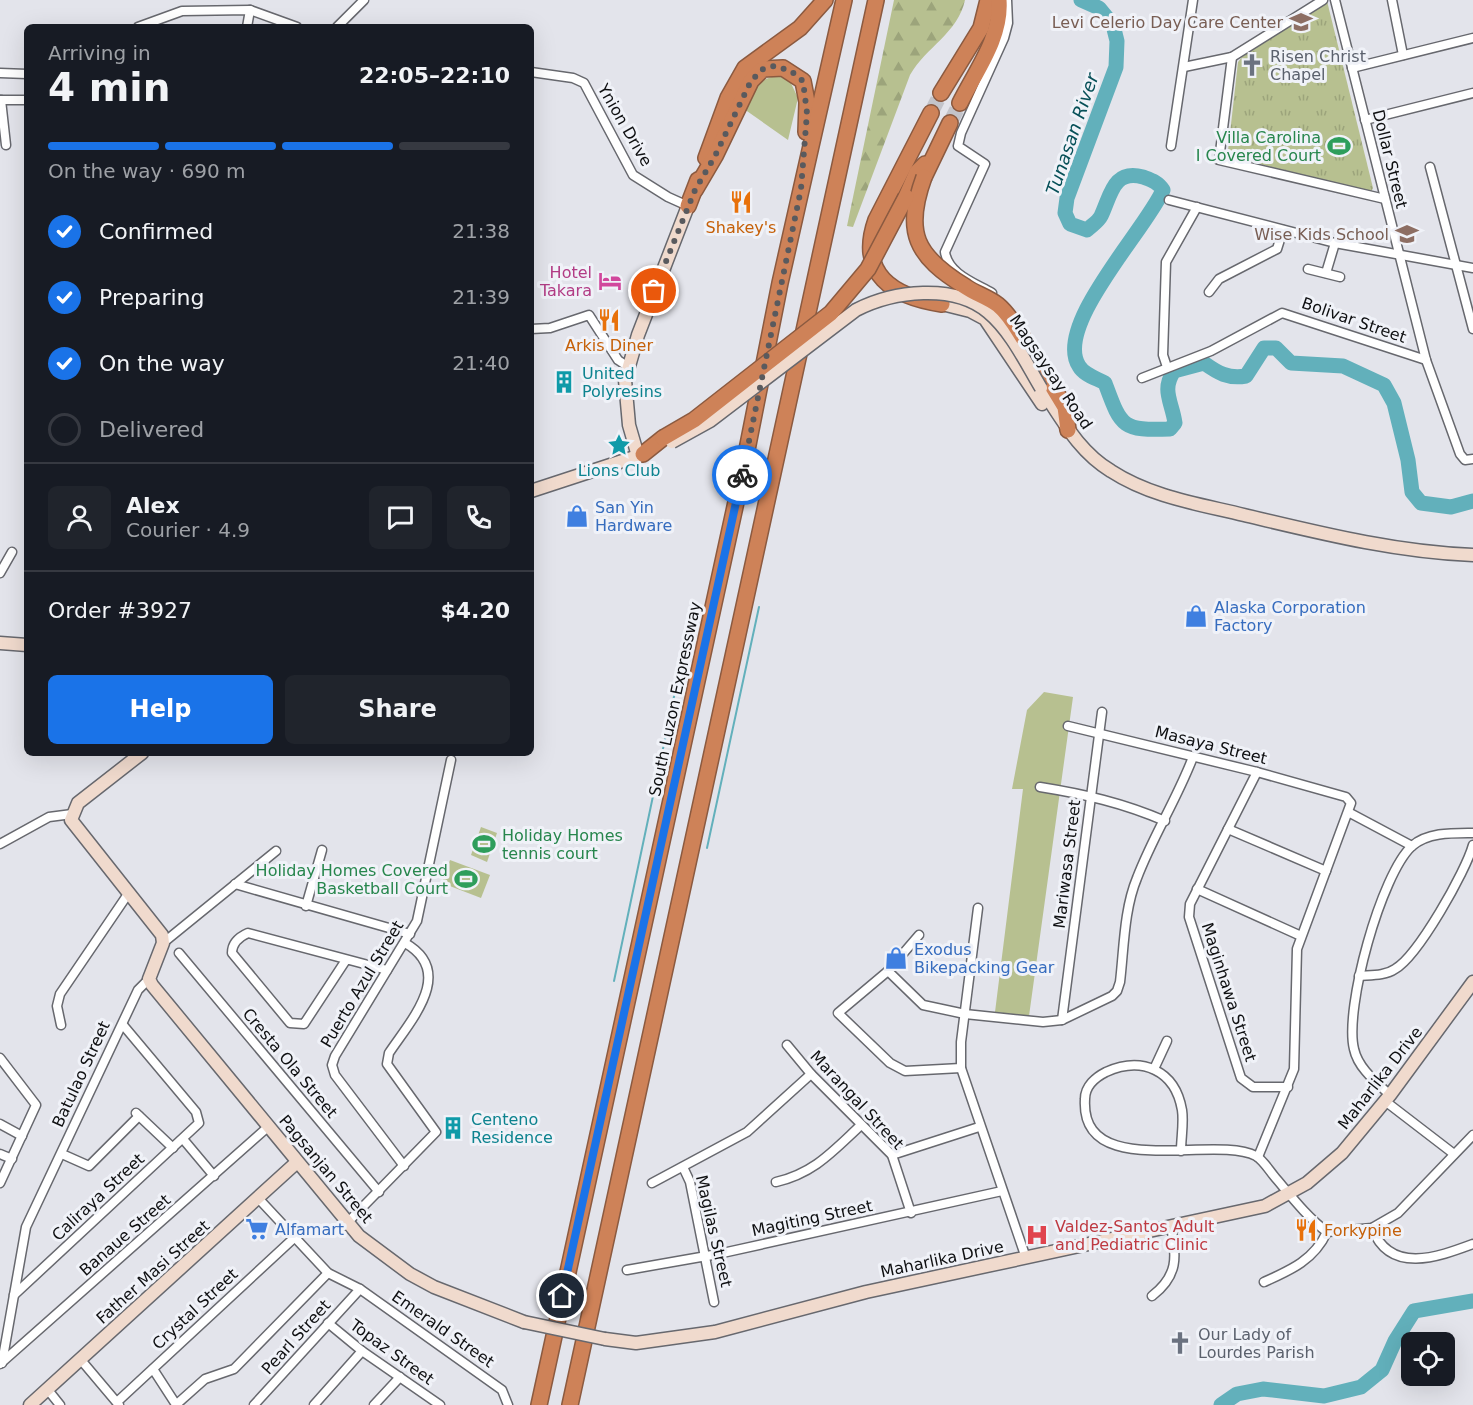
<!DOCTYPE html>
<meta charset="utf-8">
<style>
:root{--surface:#171b24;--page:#20242c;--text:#f1f3f6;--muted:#9ea1a6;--line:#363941;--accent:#1a73e8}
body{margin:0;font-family:"DejaVu Sans",sans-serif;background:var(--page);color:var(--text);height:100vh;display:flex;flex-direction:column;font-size:22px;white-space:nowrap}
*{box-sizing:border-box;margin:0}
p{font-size:20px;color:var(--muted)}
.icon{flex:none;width:33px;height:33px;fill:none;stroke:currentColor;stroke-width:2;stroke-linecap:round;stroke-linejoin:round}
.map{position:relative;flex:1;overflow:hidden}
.drawer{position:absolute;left:24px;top:24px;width:510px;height:732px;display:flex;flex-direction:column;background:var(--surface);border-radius:9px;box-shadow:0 6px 24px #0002}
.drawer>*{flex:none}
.fabs{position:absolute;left:1401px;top:1332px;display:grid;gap:12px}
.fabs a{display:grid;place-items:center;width:54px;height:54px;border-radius:9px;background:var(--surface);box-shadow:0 6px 24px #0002;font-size:30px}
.pin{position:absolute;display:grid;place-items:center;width:51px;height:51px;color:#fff;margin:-26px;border:3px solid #fff;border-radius:50%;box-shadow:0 2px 6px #0007}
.courier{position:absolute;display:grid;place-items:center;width:60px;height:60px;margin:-30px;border:4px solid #1a73e8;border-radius:50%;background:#fff;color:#222;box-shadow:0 2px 8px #0007}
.head em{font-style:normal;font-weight:700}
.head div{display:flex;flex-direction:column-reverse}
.head{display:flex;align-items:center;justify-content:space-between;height:102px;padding:0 24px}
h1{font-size:39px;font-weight:700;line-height:45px}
.bar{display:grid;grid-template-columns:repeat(4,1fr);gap:9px 6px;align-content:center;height:72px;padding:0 24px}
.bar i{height:8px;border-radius:4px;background:var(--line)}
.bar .on{background:var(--accent)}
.bar p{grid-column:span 4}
.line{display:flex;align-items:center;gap:15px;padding:0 24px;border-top:2px solid var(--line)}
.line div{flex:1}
.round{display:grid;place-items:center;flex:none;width:63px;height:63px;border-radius:9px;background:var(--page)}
ol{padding:0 24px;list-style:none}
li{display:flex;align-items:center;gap:18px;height:66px}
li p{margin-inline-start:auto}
li .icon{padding:6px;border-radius:50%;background:var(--accent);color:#fff;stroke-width:4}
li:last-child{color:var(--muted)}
li i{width:33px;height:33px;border:3px solid var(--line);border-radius:50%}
.action{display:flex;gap:12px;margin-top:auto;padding:12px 24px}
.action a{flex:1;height:69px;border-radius:9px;background:var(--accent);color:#fff;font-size:24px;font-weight:700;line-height:69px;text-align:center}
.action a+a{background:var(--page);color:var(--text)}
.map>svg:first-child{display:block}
.green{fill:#b7c090}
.forest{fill:url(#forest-firs)}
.park{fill:url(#park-tufts)}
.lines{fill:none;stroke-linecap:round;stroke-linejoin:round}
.stream{stroke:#62b0bb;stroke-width:2}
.river{stroke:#62b0bb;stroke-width:15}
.highway-tunnel{stroke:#c3c4ca;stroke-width:15;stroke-dasharray:15 8;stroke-linecap:butt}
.street-casing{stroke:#67686e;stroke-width:11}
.secondary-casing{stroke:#67686e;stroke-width:15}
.highway-casing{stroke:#8b5a40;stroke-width:18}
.street{stroke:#fff;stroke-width:8}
.secondary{stroke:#f0dacd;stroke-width:12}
.highway{stroke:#ce8258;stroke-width:15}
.secondary-bridge-casing{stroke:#67686e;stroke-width:15;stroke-linecap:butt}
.highway-bridge-casing{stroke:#8b5a40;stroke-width:18;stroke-linecap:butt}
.secondary-bridge{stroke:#f0dacd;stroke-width:12}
.highway-bridge{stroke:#ce8258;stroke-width:15}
.done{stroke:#595a5e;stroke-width:6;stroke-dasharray:0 10.8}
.route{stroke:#1a73e8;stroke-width:8}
.labels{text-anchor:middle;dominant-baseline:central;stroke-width:6;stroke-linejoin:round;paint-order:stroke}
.education-label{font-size:16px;fill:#785e54;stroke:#f0f2f8;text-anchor:end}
.worship-label{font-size:16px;fill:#5b616d;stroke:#f0f2f8;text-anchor:start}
.street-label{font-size:16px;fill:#0f1012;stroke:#f0f2f8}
.leisure-label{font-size:16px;fill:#27864d;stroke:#f0f2f8;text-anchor:end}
.food-label{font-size:16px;fill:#c56008;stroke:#f0f2f8}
.hotel-label{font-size:16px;fill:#b23c85;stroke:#f0f2f8;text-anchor:end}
.culture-label{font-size:16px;fill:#0d838f;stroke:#f0f2f8;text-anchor:start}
.shop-label{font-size:16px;fill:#366cbe;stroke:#f0f2f8;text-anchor:start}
.health-label{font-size:16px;fill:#be3a42;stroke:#f0f2f8;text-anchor:start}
.water-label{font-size:18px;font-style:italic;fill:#075058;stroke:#f0f2f8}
</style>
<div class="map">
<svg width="1473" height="1405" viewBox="0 0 1473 1405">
<defs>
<pattern id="forest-firs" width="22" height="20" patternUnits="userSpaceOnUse" patternTransform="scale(1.5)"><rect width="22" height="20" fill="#b7c090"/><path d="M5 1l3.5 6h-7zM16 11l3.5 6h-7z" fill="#9ca47b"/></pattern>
<pattern id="park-tufts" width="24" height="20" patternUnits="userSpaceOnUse" patternTransform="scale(1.5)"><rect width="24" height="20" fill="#b7c090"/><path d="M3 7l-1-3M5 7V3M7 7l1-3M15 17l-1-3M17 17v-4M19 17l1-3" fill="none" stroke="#9ca47b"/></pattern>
</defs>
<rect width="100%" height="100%" fill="#e3e4eb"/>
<!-- green -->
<g class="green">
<path d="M780,75L789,79L798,98L788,140L744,109C753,89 757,79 780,75Z"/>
<path d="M1044,692L1073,697L1029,1016L995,1012L1023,789H1012L1027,710Z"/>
<path d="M481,827L497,833L487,862L471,855Z"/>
<path d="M450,860L490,875L481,898L442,883Z"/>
</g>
<!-- forest -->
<path class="forest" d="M894,0H965C958,33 926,47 910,75L853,227L847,226Z"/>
<!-- park -->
<path class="park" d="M1327,1L1373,188L1371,192L1235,158L1228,151L1238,62L1242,57Z"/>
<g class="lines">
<!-- stream -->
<g class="stream">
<path d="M707,848L759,607"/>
<path d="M614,981L691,616"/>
</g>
<!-- river -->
<g class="river">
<path d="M1081,0L1099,8L1113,25L1117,41L1116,67L1067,198L1065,213L1070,224L1087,230C1092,225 1098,222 1101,216C1111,195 1113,169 1143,177C1151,180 1158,182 1163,190C1147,228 1053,326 1079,366C1084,375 1096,378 1105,383C1121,426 1121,431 1170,429L1175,423C1172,402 1161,390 1174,371L1204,363C1218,373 1228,379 1246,376L1264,348H1276L1291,363L1343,366L1384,385L1394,403L1408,460L1412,492L1421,503L1451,507L1473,501"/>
<path d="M1221,1405L1237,1394L1263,1389L1324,1396L1361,1387L1382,1370L1395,1341L1414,1311L1473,1301"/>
</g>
<!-- highway-tunnel -->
<g class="highway-tunnel">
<path d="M931,113L941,93"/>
<path d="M950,123L960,103"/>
</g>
<!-- street casing -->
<g class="street-casing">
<g id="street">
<path d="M1335,0L1426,360L1460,454L1465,460L1473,459"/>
<path d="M1392,0L1403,55"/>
<path d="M138,27L182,11L250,10L297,27"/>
<path d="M247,27L250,10"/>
<path d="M337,27L364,0"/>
<path d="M1232,57L1219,160L1385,199"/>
<path d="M1184,67L1232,57L1323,0"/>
<path d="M1352,68L1473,38"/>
<path d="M531,72L573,78L584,83L633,175L668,197L688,206"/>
<path d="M0,73L27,74"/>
<path d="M0,100H27"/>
<path d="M1,100L6,145"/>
<path d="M1365,120L1473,93"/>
<path d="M1171,146L1193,0"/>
<path d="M1430,167L1473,329"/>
<path d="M1169,200L1335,243L1473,268"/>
<path d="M1308,269L1340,277"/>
<path d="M1326,273L1335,243"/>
<path d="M1209,292L1219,279L1277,249L1283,230"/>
<path d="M992,293C975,283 948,274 945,252L985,164L958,146L961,133L1004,38L1008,23L1007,0"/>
<path d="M531,329L550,328L589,315L618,360L627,366"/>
<path d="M1167,367L1163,355L1166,262L1197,207"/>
<path d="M1142,378L1211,351L1282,313L1426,360"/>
<path d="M0,573L12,552"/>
<path d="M1068,726L1257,772L1346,797L1351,803L1297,949L1294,1069L1258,1157"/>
<path d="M1257,772L1190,904L1189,917L1241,1078L1253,1087H1288"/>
<path d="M1040,787C1084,794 1123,803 1165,821"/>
<path d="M1350,813L1412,846"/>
<path d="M1228,829L1326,871"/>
<path d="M0,844L49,817L72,814"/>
<path d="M235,884L410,934"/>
<path d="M1197,889L1301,936"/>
<path d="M306,906L322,850"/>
<path d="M978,908L961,1042V1068L1026,1258"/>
<path d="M163,943L276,851"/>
<path d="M179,953L379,1192"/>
<path d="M346,960L304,1024L290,1023L232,953C232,943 239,937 248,933L387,970"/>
<path d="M888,971L919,935"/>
<path d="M1359,976C1371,975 1385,976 1395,969C1418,956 1466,871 1473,845"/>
<path d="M1062,1020L1102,712"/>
<path d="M61,1025L57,1006L60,994L128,894"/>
<path d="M787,1045L811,1074L892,1155L911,1213"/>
<path d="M0,1058L36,1105L0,1183"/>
<path d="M961,1068L905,1071L890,1063L838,1013L888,971L923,1005L965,1014L1043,1022L1062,1020L1112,996L1117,991L1120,982C1124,948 1124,909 1137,878C1153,836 1177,799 1193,757"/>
<path d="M1154,1069L1167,1041"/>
<path d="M1390,1095C1376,1082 1358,1068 1354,1049C1344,1009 1381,874 1412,846C1428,832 1453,833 1473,833"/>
<path d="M1385,1101L1454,1154"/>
<path d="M136,1113L173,1148"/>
<path d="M0,1124L22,1136"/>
<path d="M183,1139L214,1176"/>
<path d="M1181,1151C1181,1138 1184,1123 1182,1110C1175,1070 1142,1056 1106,1072C1096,1077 1085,1086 1085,1099C1080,1182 1214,1134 1256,1156C1263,1160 1269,1170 1274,1176C1291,1196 1307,1217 1327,1232L1372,1228L1398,1213L1473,1135"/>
<path d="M0,1154L12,1159"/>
<path d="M62,1154L89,1166L139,1116"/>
<path d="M892,1155L979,1127"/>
<path d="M404,1166L335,1075L332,1065L335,1056L417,921L451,760"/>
<path d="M683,1167L690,1182L714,1302"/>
<path d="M776,1182C814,1173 832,1152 860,1126"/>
<path d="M652,1183L747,1132L811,1074"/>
<path d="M258,1198L328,1273L360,1289L502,1390L508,1405"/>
<path d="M347,1223L436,1132L387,1064L389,1053C411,1020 456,972 405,943"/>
<path d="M1372,1228C1390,1275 1438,1257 1473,1244"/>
<path d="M627,1270L718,1254L1002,1191"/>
<path d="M1264,1282C1291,1270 1314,1260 1327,1232"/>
<path d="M14,1295L199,1123L196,1112L123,1025"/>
<path d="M1152,1296C1178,1276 1177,1257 1171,1227"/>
<path d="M328,1323L362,1351L440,1405"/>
<path d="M81,1360L119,1405"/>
<path d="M2,1363L26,1227L138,990L149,979"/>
<path d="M0,1364L269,1126"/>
<path d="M153,1369L175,1403H178L205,1379L234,1369L328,1273"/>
<path d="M48,1390L60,1405"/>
<path d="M117,1402L294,1238"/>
<path d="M254,1405L360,1289"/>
<path d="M314,1405L362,1351"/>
<path d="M374,1405L400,1377"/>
</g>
</g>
<!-- secondary casing -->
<g class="secondary-casing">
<g id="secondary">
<path d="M942,304L970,311L985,319L1042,404"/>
<path d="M1041,388C1062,419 1078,451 1111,471C1151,497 1199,504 1244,515C1320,533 1395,552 1473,555"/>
<path d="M638,456L629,425L625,380L638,335L688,206"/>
<path d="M531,491L644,454"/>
<path d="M0,643L27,645"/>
<path d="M142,753L78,803L71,820L162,935L163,943L149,979L152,985L359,1236L410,1274L434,1287L524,1322"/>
<path d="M605,1339L636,1343L715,1332L866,1292L1265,1206L1307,1183L1342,1153L1390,1095L1473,982"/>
<path d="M30,1405L296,1163"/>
</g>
</g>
<!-- highway casing -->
<g class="highway-casing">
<g id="highway">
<path d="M941,93L981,28L988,0"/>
<path d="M960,103C976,71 1002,37 999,0"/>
<path d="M931,113L876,220C857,274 893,297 942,304"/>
<path d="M706,158L728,98L745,68L800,28L825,0"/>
<path d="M924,177L950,123"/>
<path d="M695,190L715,156L751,81L763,69L783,68L803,81L807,102L806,132"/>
<path d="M906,197L917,172L925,164"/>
<path d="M688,206L698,180"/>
<path d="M1023,338L1065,407L1068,430"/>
<path d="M643,454L663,438"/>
<path d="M539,1405L743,470L780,283L844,0"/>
<path d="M570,1405L876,0"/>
</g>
</g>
<!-- street -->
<use href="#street" class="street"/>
<!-- secondary -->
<use href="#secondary" class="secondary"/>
<!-- highway -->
<use href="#highway" class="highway"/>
<!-- secondary-bridge casing -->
<g class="secondary-bridge-casing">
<g id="secondary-bridge">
<path d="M672,442L710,421L856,310C893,291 954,283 988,312C1011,331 1026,363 1041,388"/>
<path d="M524,1322L605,1339"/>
</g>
</g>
<!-- highway-bridge casing -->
<g class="highway-bridge-casing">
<g id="highway-bridge">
<path d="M924,177C904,232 915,256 966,287C976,294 988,297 998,305C1009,314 1016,327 1023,338"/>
<path d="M663,438L694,420L831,313L868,269L906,197"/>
</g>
</g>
<!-- secondary-bridge -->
<use href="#secondary-bridge" class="secondary-bridge"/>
<!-- highway-bridge -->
<use href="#highway-bridge" class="highway-bridge"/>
</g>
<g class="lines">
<!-- done -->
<path class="done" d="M654,291L695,190L715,156L751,81L763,69L774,66L791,71L803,81L807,113L801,189L742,475"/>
<!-- route -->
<path class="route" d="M562,1296L742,475"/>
</g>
<!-- icons -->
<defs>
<g id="school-bare" transform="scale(1.8)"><path d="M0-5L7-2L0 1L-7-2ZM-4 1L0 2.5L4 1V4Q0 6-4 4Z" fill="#8d6e63" stroke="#f0f2f8" stroke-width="2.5" paint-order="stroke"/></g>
<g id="church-bare" transform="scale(1.8)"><path d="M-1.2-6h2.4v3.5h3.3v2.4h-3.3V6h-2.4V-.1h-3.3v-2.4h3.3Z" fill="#6b7280" stroke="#f0f2f8" stroke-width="2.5" paint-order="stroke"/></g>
<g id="stadium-bare" transform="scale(1.8)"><path d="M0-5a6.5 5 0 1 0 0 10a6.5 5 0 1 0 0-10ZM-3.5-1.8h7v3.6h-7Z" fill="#2e9e5b" stroke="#f0f2f8" stroke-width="2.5" paint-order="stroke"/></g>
<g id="restaurant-bare" transform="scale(1.8)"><path d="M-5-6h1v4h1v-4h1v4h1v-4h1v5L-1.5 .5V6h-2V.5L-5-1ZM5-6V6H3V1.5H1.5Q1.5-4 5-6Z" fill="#e8710a" stroke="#f0f2f8" stroke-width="2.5" paint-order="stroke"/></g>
<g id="hotel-bare" transform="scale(1.8)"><path d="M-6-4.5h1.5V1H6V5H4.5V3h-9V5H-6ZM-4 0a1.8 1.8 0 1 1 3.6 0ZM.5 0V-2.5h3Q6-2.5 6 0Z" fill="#d1479c" stroke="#f0f2f8" stroke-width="2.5" paint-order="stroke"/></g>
<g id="building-bare" transform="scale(1.8)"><path d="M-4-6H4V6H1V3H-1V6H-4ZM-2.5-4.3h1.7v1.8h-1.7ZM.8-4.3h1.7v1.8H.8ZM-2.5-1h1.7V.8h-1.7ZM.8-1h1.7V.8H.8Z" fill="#0f9aa8" stroke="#f0f2f8" stroke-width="2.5" paint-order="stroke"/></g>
<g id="sight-bare" transform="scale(1.8)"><path d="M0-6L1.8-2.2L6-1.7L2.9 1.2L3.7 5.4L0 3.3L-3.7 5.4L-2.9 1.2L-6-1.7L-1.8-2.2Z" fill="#0f9aa8" stroke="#f0f2f8" stroke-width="2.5" paint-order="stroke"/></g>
<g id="shop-bare" transform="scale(1.8)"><path d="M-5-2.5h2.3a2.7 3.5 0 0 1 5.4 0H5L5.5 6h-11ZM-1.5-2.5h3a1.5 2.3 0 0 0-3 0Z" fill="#3f7fe0" stroke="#f0f2f8" stroke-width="2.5" paint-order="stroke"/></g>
<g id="supermarket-bare" transform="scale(1.8)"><path d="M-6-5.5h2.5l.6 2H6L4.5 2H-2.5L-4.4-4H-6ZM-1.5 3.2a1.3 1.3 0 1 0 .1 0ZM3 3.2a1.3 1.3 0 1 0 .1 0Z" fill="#3f7fe0" stroke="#f0f2f8" stroke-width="2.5" paint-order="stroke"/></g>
<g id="hospital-bare" transform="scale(1.8)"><path d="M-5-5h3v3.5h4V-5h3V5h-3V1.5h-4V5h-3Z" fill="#e0444e" stroke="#f0f2f8" stroke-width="2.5" paint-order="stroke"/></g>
</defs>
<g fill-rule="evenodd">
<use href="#school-bare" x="1301" y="22"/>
<use href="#church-bare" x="1252" y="65"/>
<use href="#stadium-bare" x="1339" y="146"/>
<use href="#restaurant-bare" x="741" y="202"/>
<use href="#school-bare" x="1407" y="234"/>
<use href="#hotel-bare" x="610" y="281"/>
<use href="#restaurant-bare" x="609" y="320"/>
<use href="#building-bare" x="564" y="382"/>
<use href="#sight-bare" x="619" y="445"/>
<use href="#shop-bare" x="577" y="516"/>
<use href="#shop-bare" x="1196" y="616"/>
<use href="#stadium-bare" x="484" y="844"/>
<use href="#stadium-bare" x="466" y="879"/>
<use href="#shop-bare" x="896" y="958"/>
<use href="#building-bare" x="453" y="1128"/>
<use href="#supermarket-bare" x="257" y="1229"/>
<use href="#restaurant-bare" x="1306" y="1230"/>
<use href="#hospital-bare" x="1037" y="1235"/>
<use href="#church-bare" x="1180" y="1343"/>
</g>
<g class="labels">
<!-- education labels -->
<g class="education-label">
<text x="1283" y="22">Levi Celerio Day Care Center</text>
<text x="1389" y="234">Wise Kids School</text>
</g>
<!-- worship labels -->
<g class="worship-label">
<text x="1270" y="56">Risen Christ<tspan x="1270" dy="18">Chapel</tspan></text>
<text x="1198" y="1334">Our Lady of<tspan x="1198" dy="18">Lourdes Parish</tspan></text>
</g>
<!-- street labels -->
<g class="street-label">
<text transform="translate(625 125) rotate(60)">Ynion Drive</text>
<text transform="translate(1390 159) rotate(76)">Dollar Street</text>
<text transform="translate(1354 320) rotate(19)">Bolivar Street</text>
<text transform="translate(1051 372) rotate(56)">Magsaysay Road</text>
<text transform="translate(675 699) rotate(-78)">South Luzon Expressway</text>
<text transform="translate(1211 745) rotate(14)">Masaya Street</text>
<text transform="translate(1067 864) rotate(-83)">Mariwasa Street</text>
<text transform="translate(362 984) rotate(-59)">Puerto Azul Street</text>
<text transform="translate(1229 992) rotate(72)">Maginhawa Street</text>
<text transform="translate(290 1063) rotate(50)">Cresta Ola Street</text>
<text transform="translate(81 1074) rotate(-65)">Batulao Street</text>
<text transform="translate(1380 1078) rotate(-52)">Maharlika Drive</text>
<text transform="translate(857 1100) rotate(47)">Marangal Street</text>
<text transform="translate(326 1169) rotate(50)">Pagsanjan Street</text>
<text transform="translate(98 1197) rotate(-43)">Caliraya Street</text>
<text transform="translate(812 1218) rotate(-12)">Magiting Street</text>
<text transform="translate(714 1231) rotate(77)">Magilas Street</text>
<text transform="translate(125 1235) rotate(-41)">Banaue Street</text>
<text transform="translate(942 1259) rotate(-12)">Maharlika Drive</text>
<text transform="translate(153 1272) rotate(-42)">Father Masi Street</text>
<text transform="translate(195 1309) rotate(-43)">Crystal Street</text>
<text transform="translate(443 1329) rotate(35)">Emerald Street</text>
<text transform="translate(296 1337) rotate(-48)">Pearl Street</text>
<text transform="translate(392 1352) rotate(36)">Topaz Street</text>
</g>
<!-- leisure labels -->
<g class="leisure-label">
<text x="1321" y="137">Villa Carolina<tspan x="1321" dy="18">I Covered Court</tspan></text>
<text x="502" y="835" text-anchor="start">Holiday Homes<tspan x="502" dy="18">tennis court</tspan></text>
<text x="448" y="870">Holiday Homes Covered<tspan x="448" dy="18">Basketball Court</tspan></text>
</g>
<!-- food labels -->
<g class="food-label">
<text x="741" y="227">Shakey's</text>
<text x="609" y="345">Arkis Diner</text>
<text x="1324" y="1230" text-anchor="start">Forkypine</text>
</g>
<!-- hotel labels -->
<g class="hotel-label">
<text x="592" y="272">Hotel<tspan x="592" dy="18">Takara</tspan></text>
</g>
<!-- culture labels -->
<g class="culture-label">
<text x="582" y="373">United<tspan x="582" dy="18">Polyresins</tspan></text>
<text x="619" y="470" text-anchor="middle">Lions Club</text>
<text x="471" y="1119">Centeno<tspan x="471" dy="18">Residence</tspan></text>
</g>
<!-- shop labels -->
<g class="shop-label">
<text x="595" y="507">San Yin<tspan x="595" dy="18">Hardware</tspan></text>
<text x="1214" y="607">Alaska Corporation<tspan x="1214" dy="18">Factory</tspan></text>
<text x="914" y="949">Exodus<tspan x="914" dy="18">Bikepacking Gear</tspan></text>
<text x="275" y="1229">Alfamart</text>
</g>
<!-- health labels -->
<g class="health-label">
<text x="1055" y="1226">Valdez-Santos Adult<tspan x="1055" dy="18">and Pediatric Clinic</tspan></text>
</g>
<!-- water labels -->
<g class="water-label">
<text transform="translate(1072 134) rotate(-71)">Tunasan River</text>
</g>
</g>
</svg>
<div class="fabs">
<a><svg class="icon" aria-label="locate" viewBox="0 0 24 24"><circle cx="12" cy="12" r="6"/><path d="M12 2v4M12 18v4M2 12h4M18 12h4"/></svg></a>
</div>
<div class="pin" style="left:654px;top:291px;background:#ea580c"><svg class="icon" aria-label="bag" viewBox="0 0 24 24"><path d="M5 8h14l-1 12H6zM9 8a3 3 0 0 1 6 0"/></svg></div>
<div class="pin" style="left:562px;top:1296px;background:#1f2937"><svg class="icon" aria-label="home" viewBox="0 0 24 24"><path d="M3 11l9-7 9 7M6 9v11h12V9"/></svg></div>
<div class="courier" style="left:742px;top:475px"><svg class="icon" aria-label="bike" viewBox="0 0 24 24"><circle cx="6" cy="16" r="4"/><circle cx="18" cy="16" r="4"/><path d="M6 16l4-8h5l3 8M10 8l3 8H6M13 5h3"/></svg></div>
<section class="drawer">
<div class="head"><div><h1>4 min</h1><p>Arriving in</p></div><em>22:05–22:10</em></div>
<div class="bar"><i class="on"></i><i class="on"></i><i class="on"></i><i></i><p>On the way · 690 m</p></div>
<ol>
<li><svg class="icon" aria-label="check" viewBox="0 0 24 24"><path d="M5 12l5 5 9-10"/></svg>Confirmed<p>21:38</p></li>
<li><svg class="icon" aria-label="check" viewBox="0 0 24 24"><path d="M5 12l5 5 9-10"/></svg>Preparing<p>21:39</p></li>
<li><svg class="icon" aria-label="check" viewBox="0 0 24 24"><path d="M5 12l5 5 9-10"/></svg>On the way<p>21:40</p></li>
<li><i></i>Delivered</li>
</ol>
<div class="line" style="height:108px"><a class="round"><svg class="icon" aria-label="person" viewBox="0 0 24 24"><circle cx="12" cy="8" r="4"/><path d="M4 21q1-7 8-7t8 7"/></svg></a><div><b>Alex</b><p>Courier · 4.9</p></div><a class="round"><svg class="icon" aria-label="chat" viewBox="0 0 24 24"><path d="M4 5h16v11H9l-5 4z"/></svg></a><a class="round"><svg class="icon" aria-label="phone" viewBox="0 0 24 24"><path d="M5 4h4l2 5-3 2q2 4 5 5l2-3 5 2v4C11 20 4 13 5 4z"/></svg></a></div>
<div class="line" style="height:78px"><div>Order #3927</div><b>$4.20</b></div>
<div class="action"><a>Help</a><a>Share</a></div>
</section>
</div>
